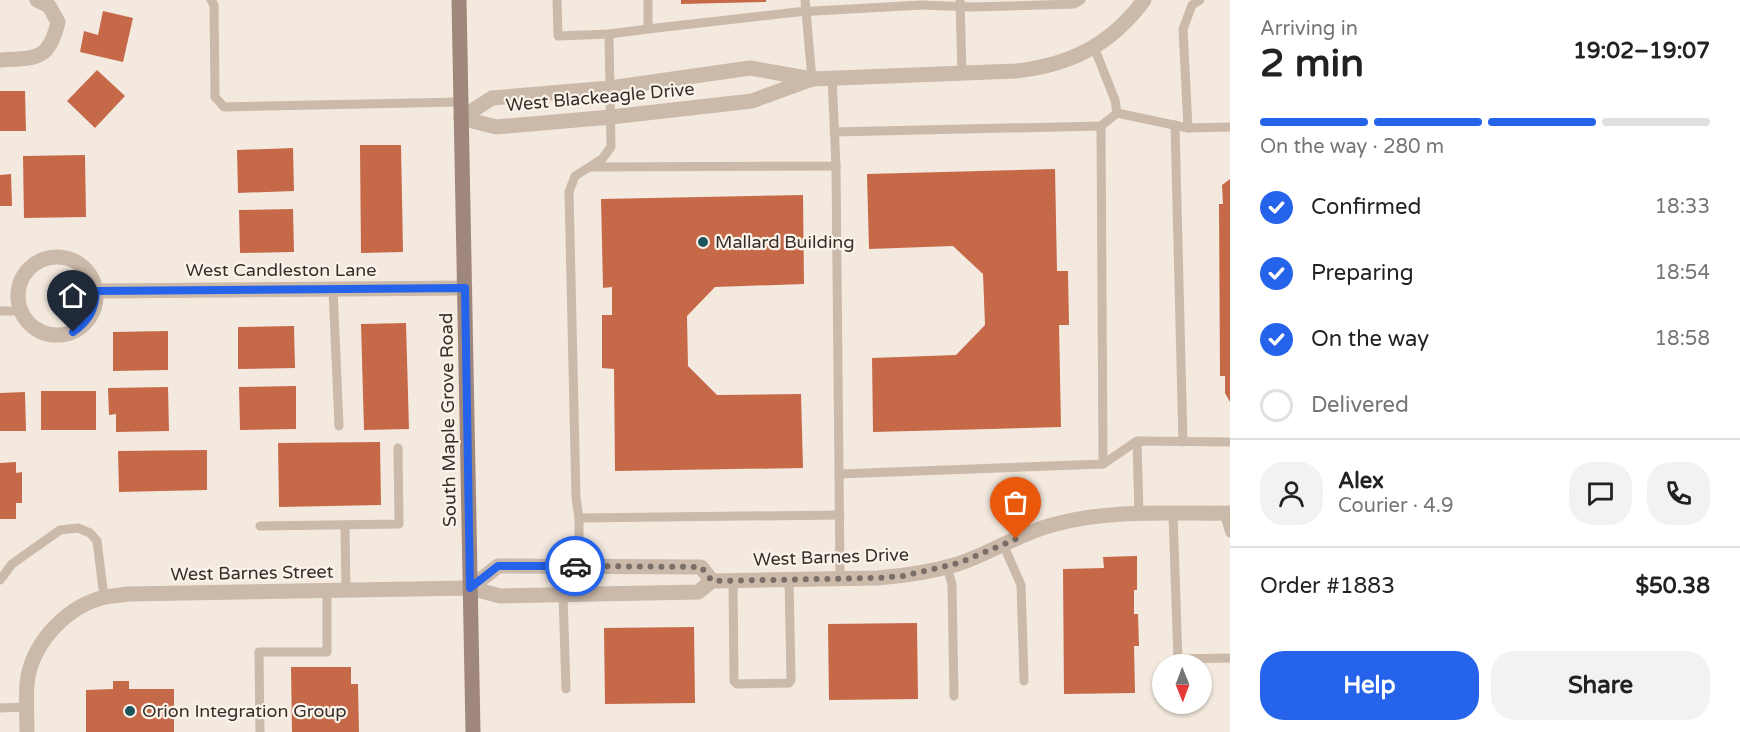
<!DOCTYPE html>
<meta charset="utf-8">
<style>
:root{--surface:#fff;--page:#f2f2f2;--text:#222;--muted:#767676;--line:#e0e0e0;--accent:#2563eb}
body{margin:0;font-family:"Varela Round",sans-serif;background:var(--page);color:var(--text);height:100vh;display:flex;flex-direction:column;font-size:22px;white-space:nowrap}
*{box-sizing:border-box;margin:0}
p{font-size:20px;color:var(--muted)}
.icon{flex:none;width:33px;height:33px;fill:none;stroke:currentColor;stroke-width:2;stroke-linecap:round;stroke-linejoin:round}
.map{position:relative;flex:1;overflow:hidden}
.panel{display:flex;flex-direction:column;background:var(--surface);width:510px}
.panel>*{flex:none}
.needle{width:39px;rotate:179deg}
.buttons{position:absolute;left:1152px;top:654px;display:grid;gap:12px}
.buttons a{display:grid;place-items:center;width:60px;height:60px;border-radius:50%;background:var(--surface);box-shadow:0 2px 4px #0004;font-size:30px}
.pin{position:absolute;display:grid;place-items:center;width:51px;height:51px;color:#fff;margin:-62px -26px;border-radius:50% 50% 50% 0;rotate:-45deg;box-shadow:0 0 6px #0007}
.pin .icon{rotate:45deg}
.courier{position:absolute;display:grid;place-items:center;width:60px;height:60px;margin:-30px;border:4px solid #2563eb;border-radius:50%;background:#fff;color:#222;box-shadow:0 2px 8px #0007}
.summary em{font-style:normal;font-weight:700}
.summary div{display:flex;flex-direction:column-reverse}
.summary{display:flex;align-items:center;justify-content:space-between;height:102px;padding:0 30px}
h1{font-size:39px;font-weight:700;line-height:45px}
.bar{display:grid;grid-template-columns:repeat(4,1fr);gap:9px 6px;align-content:center;height:72px;padding:0 30px}
.bar i{height:8px;border-radius:4px;background:var(--line)}
.bar .current{background:var(--accent)}
.bar p{grid-column:span 4}
.line{display:flex;align-items:center;gap:15px;padding:0 30px;border-top:2px solid var(--line)}
.line div{flex:1}
.round{display:grid;place-items:center;flex:none;width:63px;height:63px;border-radius:24px;background:var(--page)}
ol{padding:0 30px;list-style:none}
li{display:flex;align-items:center;gap:18px;height:66px}
li p{margin-inline-start:auto}
li .icon{padding:6px;border-radius:50%;background:var(--accent);color:#fff;stroke-width:4}
li:last-child{color:var(--muted)}
li i{width:33px;height:33px;border:3px solid var(--line);border-radius:50%}
.action{display:flex;gap:12px;margin-top:auto;padding:12px 30px}
.action a{flex:1;height:69px;border-radius:24px;background:var(--accent);color:#fff;font-size:24px;font-weight:700;line-height:69px;text-align:center}
.action a+a{background:var(--page);color:var(--text)}
main{display:flex;flex:1;min-height:0}
.map>svg:first-child{display:block}
.building{fill:#c66948}
.lines{fill:none;stroke-linecap:round;stroke-linejoin:round}
.lane{stroke:#cbb9a9;stroke-width:9}
.street{stroke:#cbb9a9;stroke-width:15}
.secondary{stroke:#9f887b;stroke-width:15}
.done{stroke:#796f68;stroke-width:6;stroke-dasharray:0 10.8}
.route{stroke:#2563eb;stroke-width:8}
.poi-dot{fill:#1e555a;stroke:#faf3ea;stroke-width:2}
.labels{text-anchor:middle;dominant-baseline:central;stroke-width:4.5;stroke-linejoin:round;paint-order:stroke}
.street-label{font-size:18px;fill:#382e29;stroke:#faf3ea}
.poi-label{font-size:18px;fill:#382e29;stroke:#faf3ea;text-anchor:start}
</style>
<main>
<div class="map">
<svg width="1230" height="732" viewBox="0 0 1230 732">
<rect width="100%" height="100%" fill="#f3e9de"/>
<!-- building -->
<g class="building">
<path d="M681,0H766V2L681,4Z"/>
<path d="M103,11L133,18L123,62L80,52L84,31L98,35Z"/>
<path d="M97,70L125,96L95,128L67,101Z"/>
<path d="M0,91H25L26,131H0Z"/>
<path d="M360,145H401L403,252L361,253Z"/>
<path d="M293,148L294,191L238,193L237,150Z"/>
<path d="M85,155L86,217L24,218L23,156Z"/>
<path d="M1055,169L1057,271H1068L1069,325H1059L1061,427L873,432L872,358L956,355L985,325L983,274L953,246L869,249L867,174Z"/>
<path d="M11,174L12,206H0V175Z"/>
<path d="M1230,179V402L1225,393V376H1220L1219,204H1223L1222,185Z"/>
<path d="M803,195L804,284L715,287L687,316L688,366L717,395L801,394L803,468L615,471L614,369L602,368V315H612V287L603,288L601,199Z"/>
<path d="M293,209L294,252L240,253L239,210Z"/>
<path d="M406,323L409,429L364,430L361,324Z"/>
<path d="M294,326L295,368L238,369V327Z"/>
<path d="M168,331V370L113,371V332Z"/>
<path d="M296,386V429L240,430L239,387Z"/>
<path d="M168,387L169,431L116,432V414L109,415L108,388Z"/>
<rect x="41" y="391" width="55" height="39"/>
<path d="M25,392L26,431H0V393Z"/>
<path d="M380,442L381,505L279,507L278,443Z"/>
<path d="M207,450V490L119,492L118,451Z"/>
<path d="M16,462V473L22,472V503H16V519H0V463Z"/>
<path d="M1137,556V590H1134V614H1138L1139,646H1134L1135,693L1064,694L1063,569L1104,568L1103,557Z"/>
<path d="M917,623L918,699L829,700L828,624Z"/>
<path d="M694,627L695,703L605,704L604,628Z"/>
<path d="M291,667H351V684H358L359,732H292Z"/>
<path d="M113,681H129V689H174V732H86V690L113,689Z"/>
</g>
<g class="lines">
<!-- lane -->
<g class="lane">
<path d="M211,0L214,5L215,97L224,107L460,102"/>
<path d="M557,0L558,36L609,34L648,29"/>
<path d="M648,0V29L797,12L922,5L973,7L1074,4L1081,0"/>
<path d="M805,0L812,79"/>
<path d="M960,0L962,73"/>
<path d="M1117,113L1188,128L1230,127"/>
<path d="M1175,125L1183,442"/>
<path d="M1101,126L1103,464"/>
<path d="M1188,128L1183,29L1192,5L1200,0"/>
<path d="M834,132L1101,126L1117,113L1115,100L1094,47"/>
<path d="M836,166L840,578"/>
<path d="M591,167L836,166L832,77"/>
<path d="M333,289L339,426"/>
<path d="M0,311H21"/>
<path d="M839,474L1103,464L1137,441"/>
<path d="M1224,513L1230,533"/>
<path d="M1173,514L1178,659L1230,658"/>
<path d="M1139,515L1137,441L1230,442"/>
<path d="M579,518L840,515"/>
<path d="M345,525L346,591"/>
<path d="M260,526L399,524L398,448"/>
<path d="M1003,544L1021,585L1024,681"/>
<path d="M947,567L952,584L954,696"/>
<path d="M0,580L12,564L60,530L78,528L90,533L97,541L104,597"/>
<path d="M733,580L734,681L737,684L789,683L791,680L789,579"/>
<path d="M579,594V518L576,498L569,192L575,176L602,159L611,147L609,34"/>
<path d="M563,595L566,689"/>
<path d="M0,708L26,707"/>
<path d="M260,732L259,652H327V591"/>
</g>
<!-- street -->
<g class="street">
<path d="M0,60C36,58 49,61 58,22L49,6L37,0"/>
<path d="M461,118L496,127L611,117L752,101L812,79L1016,71C1070,65 1111,45 1144,0"/>
<path d="M461,118L492,98L610,88L750,68L812,79"/>
<circle cx="57" cy="296" r="39"/>
<path d="M96,291L465,288"/>
<path d="M470,588L498,566L701,567L712,581"/>
<path d="M27,732C27,714 25,694 28,676C36,639 68,606 105,597C112,596 121,595 128,594L470,588L500,596L698,592L712,581L877,578C904,576 931,572 958,564C991,553 1022,532 1056,524C1112,509 1173,514 1230,513"/>
</g>
<!-- secondary -->
<path class="secondary" d="M459,0L473,732"/>
</g>
<g class="lines">
<!-- done -->
<path class="done" d="M575,566L701,567L712,581L877,578L903,576L959,563L1016,539"/>
<!-- route -->
<path class="route" d="M73,332C89,321 95,310 96,291L465,288L470,588L498,566H575"/>
</g>
<!-- markers -->
<g class="poi-dot">
<circle cx="703" cy="242" r="6"/>
<circle cx="130" cy="711" r="6"/>
</g>
<g class="labels">
<!-- street labels -->
<g class="street-label">
<text transform="translate(600 97) rotate(-5)">West Blackeagle Drive</text>
<text x="281" y="270">West Candleston Lane</text>
<text transform="translate(448 420) rotate(-91)">South Maple Grove Road</text>
<text transform="translate(831 557) rotate(-2)">West Barnes Drive</text>
<text transform="translate(252 573) rotate(-1)">West Barnes Street</text>
</g>
<!-- poi labels -->
<g class="poi-label">
<text x="715" y="242">Mallard Building</text>
<text x="142" y="711">Orion Integration Group</text>
</g>
</g>
</svg>
<div class="buttons">
<a><svg class="needle" viewBox="-14 -14 28 28"><path d="M0-13l5 13h-10z" fill="#e53935"/><path d="M0 13l5-13h-10z" fill="#767676"/></svg></a>
</div>
<div class="pin" style="left:1016px;top:539px;background:#ea580c"><svg class="icon" aria-label="bag" viewBox="0 0 24 24"><path d="M5 8h14l-1 12H6zM9 8a3 3 0 0 1 6 0"/></svg></div>
<div class="pin" style="left:73px;top:332px;background:#1f2937"><svg class="icon" aria-label="home" viewBox="0 0 24 24"><path d="M3 11l9-7 9 7M6 9v11h12V9"/></svg></div>
<div class="courier" style="left:575px;top:566px"><svg class="icon" aria-label="car" viewBox="0 0 24 24"><path d="M5 17H2v-5l4-1 3-4h7l3 4 3 1v5h-3M9 17h6M6 11h13"/><circle cx="7" cy="17" r="2"/><circle cx="17" cy="17" r="2"/></svg></div>
</div>
<section class="panel">
<div class="summary"><div><h1>2 min</h1><p>Arriving in</p></div><em>19:02–19:07</em></div>
<div class="bar"><i class="current"></i><i class="current"></i><i class="current"></i><i></i><p>On the way · 280 m</p></div>
<ol>
<li><svg class="icon" aria-label="check" viewBox="0 0 24 24"><path d="M5 12l5 5 9-10"/></svg>Confirmed<p>18:33</p></li>
<li><svg class="icon" aria-label="check" viewBox="0 0 24 24"><path d="M5 12l5 5 9-10"/></svg>Preparing<p>18:54</p></li>
<li><svg class="icon" aria-label="check" viewBox="0 0 24 24"><path d="M5 12l5 5 9-10"/></svg>On the way<p>18:58</p></li>
<li><i></i>Delivered</li>
</ol>
<div class="line" style="height:108px"><a class="round"><svg class="icon" aria-label="person" viewBox="0 0 24 24"><circle cx="12" cy="8" r="4"/><path d="M4 21q1-7 8-7t8 7"/></svg></a><div><b>Alex</b><p>Courier · 4.9</p></div><a class="round"><svg class="icon" aria-label="chat" viewBox="0 0 24 24"><path d="M4 5h16v11H9l-5 4z"/></svg></a><a class="round"><svg class="icon" aria-label="phone" viewBox="0 0 24 24"><path d="M5 4h4l2 5-3 2q2 4 5 5l2-3 5 2v4C11 20 4 13 5 4z"/></svg></a></div>
<div class="line" style="height:78px"><div>Order #1883</div><b>$50.38</b></div>
<div class="action"><a>Help</a><a>Share</a></div>
</section>
</main>
